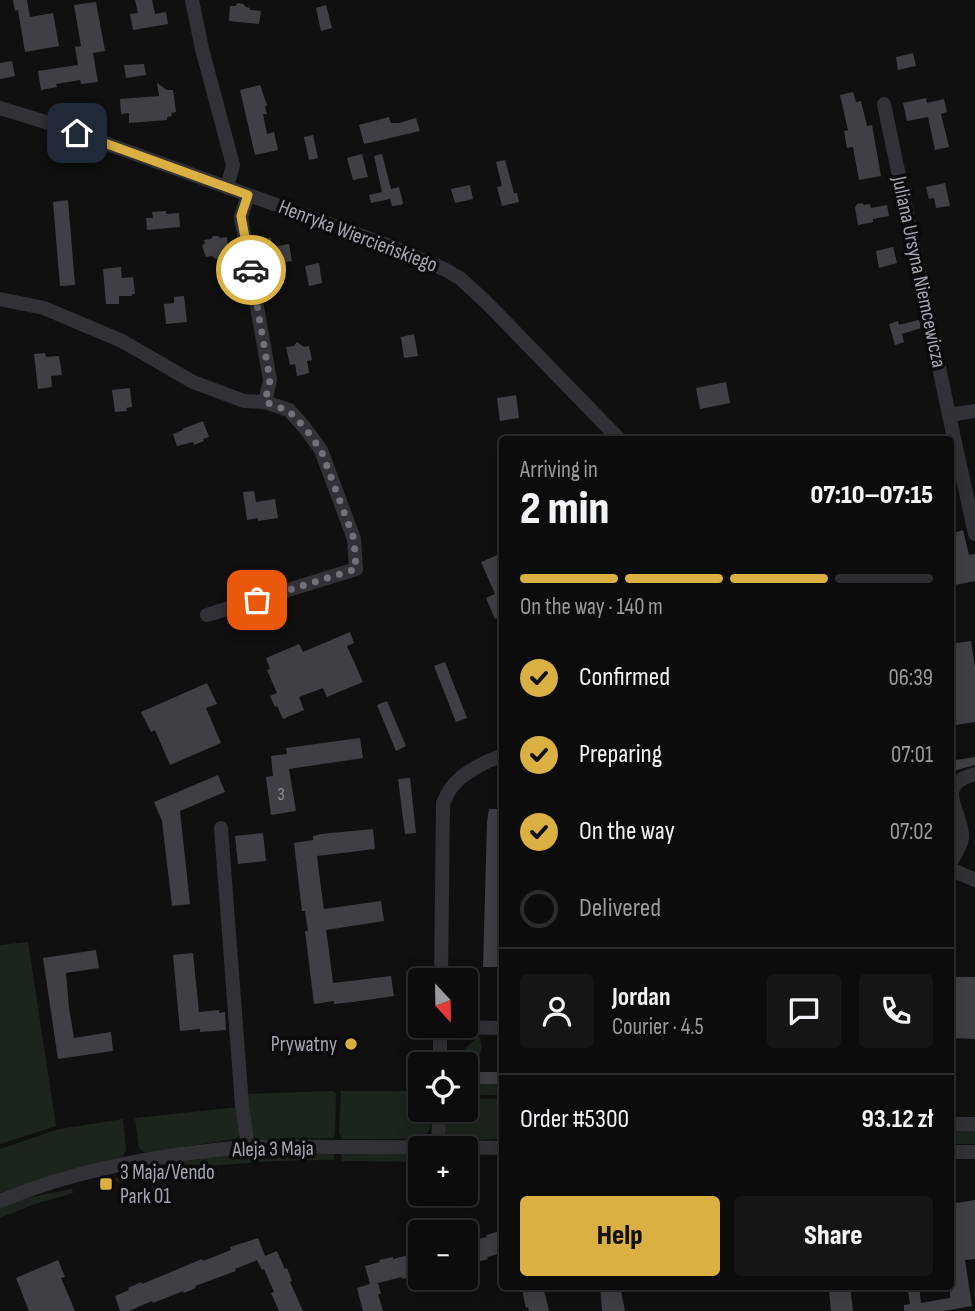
<!DOCTYPE html>
<meta charset="utf-8">
<style>
:root{--surface:#0c0c0d;--page:#151516;--text:#f1f3f6;--muted:#9a9b9d;--line:#2c2c2e;--accent:#d9b041}
body{margin:0;font-family:"Sofia Sans Condensed",sans-serif;background:var(--page);color:var(--text);height:100vh;display:flex;flex-direction:column;font-size:26px;white-space:nowrap}
*{box-sizing:border-box;margin:0}
p{font-size:23px;color:var(--muted)}
.icon{flex:none;width:38px;height:38px;fill:none;stroke:currentColor;stroke-width:2;stroke-linecap:round;stroke-linejoin:round}
.map{position:relative;flex:1;overflow:hidden}
.drawer{position:absolute;left:499px;top:436px;width:455px;height:854px;display:flex;flex-direction:column;background:var(--surface);border-radius:7px;box-shadow:0 4px 18px #0003,0 0 0 2px var(--line)}
.drawer>*{flex:none}
.needle{width:46px;rotate:158deg}
.fabs{position:absolute;left:408px;top:968px;display:grid;gap:14px}
.fabs a{display:grid;place-items:center;width:70px;height:70px;border-radius:7px;background:var(--surface);box-shadow:0 4px 18px #0003,0 0 0 2px var(--line);font-size:35px}
.pin{position:absolute;display:grid;place-items:center;width:60px;height:60px;color:#fff;margin:-30px;border-radius:14px;box-shadow:0 4px 10px #0006}
.courier{position:absolute;display:grid;place-items:center;width:70px;height:70px;margin:-35px;border:5px solid #d9b041;border-radius:50%;background:#fff;color:#222;box-shadow:0 2px 9px #0007}
.summary em{font-style:normal;font-weight:800}
.summary div{display:flex;flex-direction:column-reverse}
.summary{display:flex;align-items:center;justify-content:space-between;height:119px;padding:0 21px}
h1{font-size:46px;font-weight:800;line-height:52px}
.bar{display:grid;grid-template-columns:repeat(4,1fr);gap:10px 7px;align-content:center;height:84px;padding:0 21px}
.bar i{height:9px;border-radius:5px;background:var(--line)}
.bar .on{background:var(--accent)}
.bar p{grid-column:span 4}
.line{display:flex;align-items:center;gap:18px;padding:0 21px;border-top:2px solid var(--line)}
.line div{flex:1}
.round{display:grid;place-items:center;flex:none;width:74px;height:74px;border-radius:7px;background:var(--page)}
ol{padding:0 21px;list-style:none}
li{display:flex;align-items:center;gap:21px;height:77px}
li p{margin-inline-start:auto}
li .icon{padding:7px;border-radius:50%;background:var(--accent);color:#111;stroke-width:4}
li:last-child{color:var(--muted)}
li i{width:38px;height:38px;border:4px solid var(--line);border-radius:50%}
.cta{display:flex;gap:14px;margin-top:auto;padding:14px 21px}
.cta a{flex:1;height:80px;border-radius:7px;background:var(--accent);color:#111;font-size:28px;font-weight:800;line-height:80px;text-align:center}
.cta a+a{background:var(--page);color:var(--text)}
.map>svg:first-child{display:block}
.green{fill:#1d241e}
.building{fill:#404044}
.lines{fill:none;stroke-linecap:round;stroke-linejoin:round}
.minor{stroke:#323236;stroke-width:14}
.done{stroke:#707278;stroke-width:7;stroke-dasharray:0 12.6}
.route{stroke:#d9b041;stroke-width:9}
.poi-dot{fill:#d9b041;stroke:#0b0b0c;stroke-width:2.5}
.labels{text-anchor:middle;dominant-baseline:central;stroke-width:7;stroke-linejoin:round;paint-order:stroke}
.number-label{font-size:18px;fill:#8a8c95}
.street-label{font-size:21px;fill:#a3a6b0;stroke:#0b0b0c}
.poi-label{font-size:21px;fill:#a3a6b0;stroke:#0b0b0c;text-anchor:end}
</style>
<div class="map">
<svg width="975" height="1311" viewBox="0 0 975 1311">
<rect width="100%" height="100%" fill="#101011"/>
<!-- green -->
<g class="green">
<path d="M28,942L56,1126L0,1144V945Z"/>
<path d="M479,1036C486,1053 479,1060 462,1060V1064H448Z"/>
<rect x="466" y="1084" width="36" height="11"/>
<path d="M333,1091L336,1093L335,1133L334,1138L258,1139H256L252,1133L247,1094Z"/>
<path d="M341,1091H420V1110H432C431,1122 433,1136 418,1139H342L339,1133Z"/>
<path d="M466,1098L502,1099V1139C491,1139 451,1143 446,1133C442,1127 444,1116 443,1110H466Z"/>
<path d="M239,1107L240,1135L235,1139L145,1153L139,1148L135,1118Z"/>
<path d="M123,1119L126,1149L123,1157L56,1174L0,1193V1149L59,1129Z"/>
<rect x="950" y="1130" width="25" height="14"/>
<path d="M280,1152L334,1153V1160C260,1160 189,1165 117,1182L116,1178C127,1174 137,1169 148,1166C188,1156 238,1154 280,1152Z"/>
<path d="M341,1152L420,1153V1162L342,1161Z"/>
<path d="M72,1189L73,1193L32,1205L0,1218V1208L25,1198Z"/>
</g>
<!-- building -->
<g class="building">
<path d="M13,0H27L30,17L53,13L59,46L25,52L18,10L15,11Z"/>
<path d="M135,0H152L155,14L166,12L168,24L133,30L130,14L138,13Z"/>
<path d="M96,2L105,51L93,53L98,82L81,84L80,80L56,84L57,87L41,90L38,71L78,65L75,47L81,46L74,5Z"/>
<path d="M238,3L243,4L246,7L250,8V10L261,11L259,24L229,21L230,6H235Z"/>
<path d="M326,5L332,28L321,31L316,8Z"/>
<path d="M913,53L916,66L898,70L896,57Z"/>
<path d="M12,61L15,76L0,79V63Z"/>
<path d="M144,64L146,75L126,78L124,65Z"/>
<path d="M157,83L167,90H173L176,112L171,113L172,116L167,117V120L129,123V113L121,114L120,99L159,96Z"/>
<path d="M260,85L267,105L265,107L267,114H263L267,134L274,132L278,150L255,155L240,90Z"/>
<path d="M853,92L856,102L861,101L867,126L872,125L881,176L859,180L853,147L847,148L844,131L848,130L840,95Z"/>
<path d="M926,98L927,103L944,99L947,112L941,114L949,147L935,150L928,117L907,121L903,103Z"/>
<path d="M389,117L391,123H399L416,118L420,131L364,144L359,125Z"/>
<path d="M313,135L318,158L309,160L304,137Z"/>
<path d="M362,154L368,177L353,180L347,158Z"/>
<path d="M382,154L391,189L399,187L403,203L401,205L392,206L390,199L371,203L369,195L382,192L374,156Z"/>
<path d="M505,160L514,193H517L519,202L502,206L497,187L502,186L496,162Z"/>
<path d="M945,183L950,206L936,208L934,198L929,199L926,187Z"/>
<path d="M470,185L473,199L455,203L451,189Z"/>
<path d="M68,200L75,285L60,286L53,202Z"/>
<path d="M862,203L864,205L870,204L871,208L887,205L889,216L873,219V222L858,225L855,208L857,204Z"/>
<path d="M166,211V214L179,213L180,227L147,230L146,218H153L152,212Z"/>
<path d="M213,236H218L220,238L227,237L229,254H223L220,258L216,259L212,256L206,257L202,246L205,243L204,240L211,239Z"/>
<path d="M271,238L272,247L289,244L292,261L280,263L282,275L265,278L258,240Z"/>
<path d="M893,247L897,263L879,268L876,251Z"/>
<path d="M319,263L322,283L309,286L305,266Z"/>
<path d="M121,267L122,278L133,277L135,294H132V296H119V304H106L103,269Z"/>
<path d="M184,296L187,322L166,324L164,304L174,303V297Z"/>
<path d="M919,320L921,328L902,334L904,342L895,345L889,324L898,321L899,325Z"/>
<path d="M414,334L418,356L404,358L401,337Z"/>
<path d="M297,342L304,347L309,346L312,360L307,361L309,373L297,376L295,364L290,365L286,347L294,346Z"/>
<path d="M45,353L46,357L59,356L62,375L51,376L52,387L38,389L34,354Z"/>
<path d="M726,382L730,403L700,409L696,388Z"/>
<path d="M130,388L132,407L126,408L127,411L115,412L112,390Z"/>
<path d="M516,395L519,418L500,421L497,398Z"/>
<path d="M203,421L209,437L203,439L204,441L194,445L193,442L177,446L173,434L183,430L182,429Z"/>
<path d="M254,491L256,502L275,499L278,518L258,521V518L247,520L243,492Z"/>
<path d="M950,527L957,532L963,530L969,555L975,554V581L950,586Z"/>
<path d="M502,553V616L495,619L486,598L495,594L481,562Z"/>
<path d="M350,632L354,643L347,646L363,682L327,697L323,688L299,697L304,710L283,719L277,706L275,707L270,696L277,693L267,670L270,669L266,658L299,644L303,652Z"/>
<path d="M971,641L975,668V722L950,726V644Z"/>
<path d="M445,662L467,718L456,722L434,666Z"/>
<path d="M207,683L217,704L206,708L221,743L170,765L155,730L151,732L141,712Z"/>
<path d="M387,701L406,746L396,751L377,705Z"/>
<path d="M360,738L363,758L289,769L296,811L271,815L266,777L273,776L271,756L287,754L286,748Z"/>
<path d="M975,757V765L950,772V761Z"/>
<path d="M218,775L225,792L180,811L190,904L172,906L162,821L154,802Z"/>
<path d="M410,778L416,833L405,834L398,779Z"/>
<path d="M489,809H501V811L502,812V967H483L487,822Z"/>
<path d="M373,829L375,849L317,856L321,888L324,909L381,901L384,921L326,930L328,943L333,983L391,976L394,996L353,1002L334,1004V1001L314,1004L305,931H308L305,911H302L294,843L313,840V836L321,834Z"/>
<path d="M263,833L266,861L238,864L235,836Z"/>
<path d="M96,950L99,968L66,973L69,1008L74,1038L111,1032L113,1051L58,1059L43,958Z"/>
<path d="M193,953L199,1012L219,1010V1013L225,1012L226,1030L200,1032V1029L180,1031L173,955Z"/>
<path d="M950,977H975V1039L950,1038Z"/>
<rect x="466" y="1072" width="36" height="12"/>
<path d="M975,1200V1259L965,1260L972,1306L943,1311H904V1305L910,1304L907,1286H919L921,1303L950,1298V1204Z"/>
<path d="M500,1231V1233H502V1253L487,1257L488,1259L466,1265V1242L487,1237L486,1235Z"/>
<path d="M258,1238L265,1256L277,1251L285,1269L287,1268L292,1281L290,1282L303,1311H279L271,1293L274,1292L264,1269L262,1270L257,1260L235,1269L236,1271L195,1286L196,1288L184,1293L183,1291L153,1303L152,1301L129,1311H120L115,1296L129,1290L128,1288L141,1282L142,1284L202,1259L203,1261L231,1250L230,1247Z"/>
<path d="M420,1252V1274L402,1279V1277L378,1283L381,1294H378L383,1311H363L357,1288L370,1284L365,1266L380,1262L379,1260L393,1257V1259Z"/>
<path d="M58,1260L65,1277L61,1278L75,1311H29L16,1278Z"/>
<path d="M521,1286H543L549,1311H529L528,1307L526,1308Z"/>
<path d="M600,1286H620L625,1311H602Z"/>
<path d="M830,1286H850L853,1311H831L829,1290L831,1289Z"/>
</g>
<g class="lines">
<!-- minor -->
<g class="minor">
<path d="M192,0L202,49L233,165L227,187"/>
<path d="M884,104L949,415L975,411"/>
<path d="M0,108L52,124L390,246L446,270L461,279L487,303L619,439"/>
<path d="M248,195L241,217L270,380L265,402"/>
<path d="M0,299L44,308L122,341L193,382L244,401L265,402L289,410L305,428L321,450L354,539L356,569L207,615"/>
<path d="M949,415L975,534"/>
<path d="M221,828L242,1105L248,1147"/>
<path d="M950,863C955,855 961,847 962,838C964,812 931,786 975,774"/>
<path d="M950,869L975,880"/>
<path d="M441,980L443,803C446,798 448,791 452,787C461,774 487,760 502,756"/>
<path d="M440,1027L502,1028"/>
<path d="M440,1064V1026"/>
<path d="M950,1124H975"/>
<path d="M438,1147L439,1110"/>
<path d="M950,1152H975"/>
<path d="M0,1201C77,1169 162,1154 245,1147C275,1145 306,1147 336,1147C391,1147 447,1147 502,1148"/>
</g>
</g>
<g class="lines">
<!-- done -->
<path class="done" d="M251,270L270,380L265,402L289,411L305,428L321,450L354,539L356,569L257,600"/>
<!-- route -->
<path class="route" d="M77,133L248,195L241,216L251,270"/>
</g>
<!-- markers -->
<g class="poi-dot">
<circle cx="351" cy="1044" r="7"/>
<rect x="99" y="1177" width="14" height="14" rx="3.5"/>
</g>
<g class="labels">
<!-- number labels -->
<g class="number-label">
<text x="281" y="794">3</text>
</g>
<!-- street labels -->
<g class="street-label">
<text transform="translate(358 236) rotate(21)">Henryka Wiercieńskiego</text>
<text transform="translate(919 272) rotate(78)">Juliana Ursyna Niemcewicza</text>
<text transform="translate(273 1149) rotate(-1)">Aleja 3 Maja</text>
</g>
<!-- poi labels -->
<g class="poi-label">
<text x="337" y="1044">Prywatny</text>
<text x="120" y="1172" text-anchor="start">3 Maja/Vendo<tspan x="120" dy="24">Park 01</tspan></text>
</g>
</g>
</svg>
<div class="fabs">
<a><svg class="needle" viewBox="-14 -14 28 28"><path d="M0-13l5 13h-10z" fill="#e53935"/><path d="M0 13l5-13h-10z" fill="#9a9b9d"/></svg></a>
<a><svg class="icon" aria-label="locate" viewBox="0 0 24 24"><circle cx="12" cy="12" r="6"/><path d="M12 2v4M12 18v4M2 12h4M18 12h4"/></svg></a>
<a>+</a>
<a>−</a>
</div>
<div class="pin" style="left:257px;top:600px;background:#ea580c"><svg class="icon" aria-label="bag" viewBox="0 0 24 24"><path d="M5 8h14l-1 12H6zM9 8a3 3 0 0 1 6 0"/></svg></div>
<div class="pin" style="left:77px;top:133px;background:#1f2937"><svg class="icon" aria-label="home" viewBox="0 0 24 24"><path d="M3 11l9-7 9 7M6 9v11h12V9"/></svg></div>
<div class="courier" style="left:251px;top:270px"><svg class="icon" aria-label="car" viewBox="0 0 24 24"><path d="M5 17H2v-5l4-1 3-4h7l3 4 3 1v5h-3M9 17h6M6 11h13"/><circle cx="7" cy="17" r="2"/><circle cx="17" cy="17" r="2"/></svg></div>
<section class="drawer">
<div class="summary"><div><h1>2 min</h1><p>Arriving in</p></div><em>07:10–07:15</em></div>
<div class="bar"><i class="on"></i><i class="on"></i><i class="on"></i><i></i><p>On the way · 140 m</p></div>
<ol>
<li><svg class="icon" aria-label="check" viewBox="0 0 24 24"><path d="M5 12l5 5 9-10"/></svg>Confirmed<p>06:39</p></li>
<li><svg class="icon" aria-label="check" viewBox="0 0 24 24"><path d="M5 12l5 5 9-10"/></svg>Preparing<p>07:01</p></li>
<li><svg class="icon" aria-label="check" viewBox="0 0 24 24"><path d="M5 12l5 5 9-10"/></svg>On the way<p>07:02</p></li>
<li><i></i>Delivered</li>
</ol>
<div class="line" style="height:126px"><a class="round"><svg class="icon" aria-label="person" viewBox="0 0 24 24"><circle cx="12" cy="8" r="4"/><path d="M4 21q1-7 8-7t8 7"/></svg></a><div><b>Jordan</b><p>Courier · 4.5</p></div><a class="round"><svg class="icon" aria-label="chat" viewBox="0 0 24 24"><path d="M4 5h16v11H9l-5 4z"/></svg></a><a class="round"><svg class="icon" aria-label="phone" viewBox="0 0 24 24"><path d="M5 4h4l2 5-3 2q2 4 5 5l2-3 5 2v4C11 20 4 13 5 4z"/></svg></a></div>
<div class="line" style="height:91px"><div>Order #5300</div><b>93.12 zł</b></div>
<div class="cta"><a>Help</a><a>Share</a></div>
</section>
</div>
